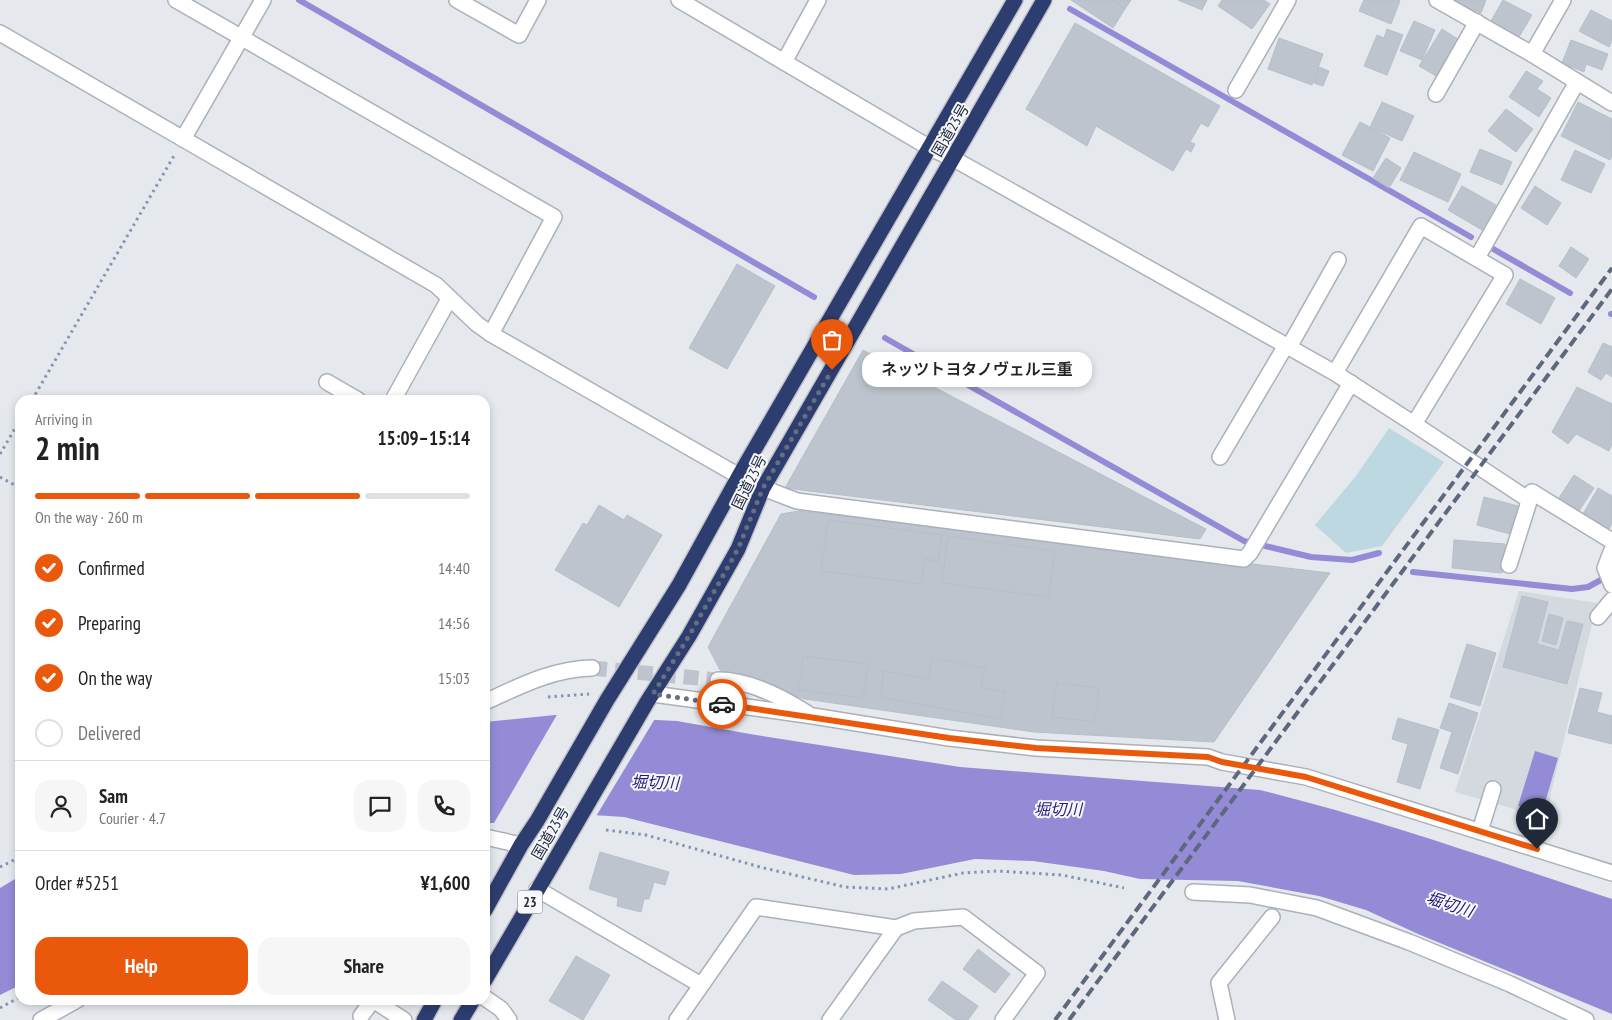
<!DOCTYPE html>
<meta charset="utf-8">
<style>
:root{--surface:#fff;--page:#f6f6f6;--text:#222;--muted:#767676;--line:#e0e0e0;--accent:#ea580c}
body{margin:0;font-family:"PT Sans Narrow","Noto Sans JP",sans-serif;background:var(--page);color:var(--text);height:100vh;display:flex;flex-direction:column;font-size:19px;white-space:nowrap}
*{box-sizing:border-box;margin:0}
p{font-size:16px;color:var(--muted)}
.icon{flex:none;width:28px;height:28px;fill:none;stroke:currentColor;stroke-width:2;stroke-linecap:round;stroke-linejoin:round}
.map{position:relative;flex:1;overflow:hidden}
.sheet{position:absolute;left:15px;top:395px;width:475px;height:610px;display:flex;flex-direction:column;background:var(--surface);border-radius:15px;box-shadow:0 2px 8px #0003}
.sheet>*{flex:none}
.pin{position:absolute;display:grid;place-items:center;width:42px;height:42px;color:#fff;margin:-51px -21px;border-radius:50% 50% 50% 0;rotate:-45deg;box-shadow:0 0 5px #0007}
.pin .icon{rotate:45deg}
.courier{position:absolute;display:grid;place-items:center;width:50px;height:50px;margin:-25px;border:4px solid #ea580c;border-radius:50%;background:#fff;color:#222;box-shadow:0 1px 6px #0007}
.bubble{position:absolute;height:35px;border-radius:15px;background:var(--surface);box-shadow:0 2px 8px #0003;font-size:16px;font-weight:600;line-height:35px;text-align:center}
.overview em{font-style:normal;font-weight:600}
.overview div{display:flex;flex-direction:column-reverse}
.overview{display:flex;align-items:center;justify-content:space-between;height:85px;padding:0 20px}
h1{font-size:32px;font-weight:600;line-height:38px}
.bar{display:grid;grid-template-columns:repeat(4,1fr);gap:8px 5px;align-content:center;height:60px;padding:0 20px}
.bar i{height:6px;border-radius:4px;background:var(--line)}
.bar .current{background:var(--accent)}
.bar p{grid-column:span 4}
.line{display:flex;align-items:center;gap:12px;padding:0 20px;border-top:1px solid var(--line)}
.line div{flex:1}
.round{display:grid;place-items:center;flex:none;width:52px;height:52px;border-radius:15px;background:var(--page)}
ol{padding:0 20px;list-style:none}
li{display:flex;align-items:center;gap:15px;height:55px}
li p{margin-inline-start:auto}
li .icon{padding:5px;border-radius:50%;background:var(--accent);color:#fff;stroke-width:4}
li:last-child{color:var(--muted)}
li i{width:28px;height:28px;border:2px solid var(--line);border-radius:50%}
.cta{display:flex;gap:10px;margin-top:auto;padding:10px 20px}
.cta a{flex:1;height:58px;border-radius:15px;background:var(--accent);color:#fff;font-size:20px;font-weight:600;line-height:58px;text-align:center}
.cta a+a{background:var(--page);color:var(--text)}
.map>svg:first-child{display:block}
.built{fill:#d3d9df}
.green{fill:#bdd8e0}
.water{fill:#938bd5}
.pier{fill:#e5e9ee}
.lines{fill:none;stroke-linecap:round;stroke-linejoin:round}
.stream{stroke:#938bd5;stroke-width:6}
.building{fill:#bdc4cd;stroke:#b6bfc9}
.minor-tunnel{stroke:#bec3cc;stroke-width:15;stroke-dasharray:15 8;stroke-linecap:butt}
.minor-casing{stroke:#abb0ba;stroke-width:18}
.highway-casing{stroke:#c1c4ca;stroke-width:18}
.path{stroke:#8495b3;stroke-width:3;stroke-dasharray:2.5 4;stroke-linecap:butt}
.minor{stroke:#fff;stroke-width:15}
.highway{stroke:#2d3d6f;stroke-width:15}
.rail{stroke:#5d677d;stroke-width:4;stroke-dasharray:10 5;stroke-linecap:butt}
.done{stroke:#676e7e;stroke-width:5;stroke-dasharray:0 9}
.route{stroke:#ea580c;stroke-width:6}
.labels{text-anchor:middle;dominant-baseline:central;stroke-width:4;stroke-linejoin:round;paint-order:stroke}
.shield{fill:#f6f8fa;stroke:#626979;stroke-width:1}
.shield-label{font-size:14px;font-weight:bold;fill:#232c42}
.street-label{font-size:15px;fill:#232c42;stroke:#f6f8fa}
.water-label{font-size:16px;font-style:italic;fill:#261981;stroke:#f6f8fa}
</style>
<div class="map">
<svg width="1612" height="1020" viewBox="0 0 1612 1020">
<rect width="100%" height="100%" fill="#e5e9ee"/>
<!-- built -->
<path class="built" d="M1519,591L1597,603L1545,818L1455,792Z"/>
<!-- green -->
<path class="green" d="M1389,428L1444,462L1382,546L1346,553L1315,525L1356,476Z"/>
<!-- water -->
<g class="water">
<path d="M555,715L677,721L750,734L960,767L1260,790C1379,819 1496,861 1612,899V1014L1418,934L1366,910L1319,896L1238,881L1140,879L1104,871L1033,861L975,859L901,874L854,875L624,817L562,813L485,824V722Z"/>
<path d="M1535,751L1558,758L1542,813L1518,806Z"/>
<path d="M20,876V985L0,995V888Z"/>
</g>
<!-- pier -->
<path class="pier" d="M558,713L656,717L595,818L562,816L519,822L494,823Z"/>
<g class="lines">
<!-- stream -->
<g class="stream">
<path d="M299,0L814,297"/>
<path d="M1070,9L1471,237"/>
<path d="M1488,246L1570,293"/>
<path d="M1611,314H1612"/>
<path d="M885,338L1244,541L1311,557L1352,560L1379,553"/>
<path d="M1413,572L1572,589L1588,587L1608,576"/>
</g>
</g>
<!-- building -->
<g class="building">
<path d="M1071,0H1112L1125,9L1113,28Z"/>
<path d="M1112,0H1131L1125,9Z"/>
<path d="M1178,0H1207L1202,10Z"/>
<path d="M1222,0H1264L1270,4L1252,29L1218,6Z"/>
<path d="M1364,0H1397L1400,1L1391,24L1359,11Z"/>
<path d="M1447,0H1486L1481,13Z"/>
<path d="M1503,0L1532,15L1519,37L1491,21Z"/>
<path d="M1591,10L1612,21V40L1609,47L1579,31Z"/>
<path d="M1414,21L1435,30L1422,60L1400,51Z"/>
<path d="M1075,23L1220,106L1208,127L1201,123L1190,142L1195,144L1191,152L1186,149L1173,171L1096,126L1087,146L1026,109Z"/>
<path d="M1387,29L1403,35L1387,75L1364,66L1377,35L1384,38Z"/>
<path d="M1442,29L1461,41L1438,77L1419,66Z"/>
<path d="M1279,38L1323,54L1312,85L1268,69Z"/>
<path d="M1571,40L1608,54L1602,70L1586,64L1584,72L1562,63Z"/>
<path d="M1319,67L1329,71L1323,86L1314,83Z"/>
<path d="M1526,71L1543,81L1537,89L1551,98L1539,117L1509,97Z"/>
<path d="M1382,102L1414,116L1402,141L1370,127Z"/>
<path d="M1578,102L1612,119V156L1610,160L1561,136Z"/>
<path d="M1506,109L1533,129L1516,152L1488,131Z"/>
<path d="M1360,122L1390,138L1373,171L1342,155Z"/>
<path d="M1480,149L1512,162L1502,185L1470,172Z"/>
<path d="M1575,150L1605,164L1591,193L1561,180Z"/>
<path d="M1414,152L1461,174L1448,202L1400,180Z"/>
<path d="M1386,158L1401,168L1389,188L1373,178Z"/>
<path d="M1462,186L1496,205L1482,230L1448,210Z"/>
<path d="M1535,186L1561,203L1547,225L1521,208Z"/>
<path d="M1571,247L1589,259L1576,278L1559,266Z"/>
<path d="M737,264L775,286L727,369L689,348Z"/>
<path d="M1520,279L1555,298L1541,324L1506,304Z"/>
<path d="M1603,343L1612,347V377L1606,373L1601,380L1588,372Z"/>
<path d="M863,350L1206,529L1200,539L785,488Z"/>
<path d="M1577,387L1612,404V444L1609,451L1576,434L1568,444L1552,432Z"/>
<path d="M1574,475L1594,488L1579,511L1559,498Z"/>
<path d="M1598,488L1612,496V523L1609,529L1583,514Z"/>
<path d="M1484,497L1518,506L1510,534L1477,525Z"/>
<path d="M599,505L624,520L627,515L662,535L619,607L555,570L583,523L587,525Z"/>
<path d="M799,511L1330,573L1214,742L1034,732L805,699L720,670L708,647L781,514Z"/>
<path d="M828,520L942,535L938,561L925,559L921,584L821,571Z"/>
<path d="M948,536L1055,551L1048,597L942,583Z"/>
<path d="M1454,540L1505,544L1502,573L1452,568Z"/>
<path d="M1522,596L1548,602L1537,644L1559,650L1567,621L1583,624L1567,684L1503,667Z"/>
<path d="M1549,614L1563,618L1556,645L1542,641Z"/>
<path d="M1467,644L1496,653L1480,706L1450,697Z"/>
<path d="M803,656L868,664L863,698L799,690Z"/>
<path d="M932,658L985,668L981,687L1005,692L1000,719L880,697L884,671L928,679Z"/>
<path d="M1057,683L1099,688L1095,722L1052,717Z"/>
<path d="M1580,688L1602,693L1597,712L1612,716V744L1568,733Z"/>
<path d="M1449,703L1478,713L1458,774L1440,768L1452,732L1440,728Z"/>
<path d="M1398,718L1439,730L1420,789L1397,782L1408,744L1392,739Z"/>
<path d="M600,852L669,872L665,885L654,882L649,899H644L641,912L617,906L618,898L589,889Z"/>
<path d="M978,949L1010,974L995,993L963,969Z"/>
<path d="M576,956L610,975L583,1020L549,1001Z"/>
<path d="M942,981L978,1006L968,1020H956L928,1000Z"/>
</g>
<g class="lines">
<!-- minor-tunnel -->
<path class="minor-tunnel" d="M592,668L718,680"/>
<!-- minor casing -->
<g class="minor-casing">
<g id="minor">
<path d="M176,0L554,217L491,334"/>
<path d="M457,0L519,35L538,0"/>
<path d="M679,0L930,148L954,159L1335,373L1414,424L1505,275L1421,226L1335,373"/>
<path d="M1437,0L1532,54L1612,103"/>
<path d="M0,33L436,285L477,324L491,334L739,476L763,488L797,501L1244,559L1250,553L1351,383"/>
<path d="M1532,54L1563,0"/>
<path d="M784,62L818,0"/>
<path d="M1236,90L1288,0"/>
<path d="M1436,94L1477,22"/>
<path d="M183,139L263,0"/>
<path d="M1477,258L1577,82"/>
<path d="M1289,347L1338,260"/>
<path d="M327,382L358,400"/>
<path d="M393,400L449,299"/>
<path d="M1414,424L1529,500"/>
<path d="M1220,457L1285,347"/>
<path d="M1612,550L1605,568L1612,585"/>
<path d="M1509,565L1532,492L1612,541"/>
<path d="M1598,617L1612,600"/>
<path d="M718,680C749,680 782,697 807,713"/>
<path d="M653,694L813,716L949,738L1036,748L1208,757L1222,762L1306,777L1612,873"/>
<path d="M485,702C520,686 552,669 592,668"/>
<path d="M1480,831L1493,789"/>
<path d="M485,837L521,845"/>
<path d="M537,889L701,985"/>
<path d="M1193,892L1250,895L1317,908L1409,942L1510,984L1586,1020"/>
<path d="M485,998L501,1009L509,1020"/>
<path d="M373,1000L404,1020"/>
<path d="M361,1016L373,1000"/>
<path d="M41,1020L77,1000"/>
<path d="M677,1020L756,907L896,928L914,921L963,917L1037,973L1003,1020"/>
<path d="M830,1020L896,928"/>
<path d="M1227,1020L1219,983L1272,917"/>
</g>
</g>
<!-- highway casing -->
<g class="highway-casing">
<g id="highway">
<path d="M485,910L521,845L537,821L607,700L679,585L739,476L1015,0"/>
<path d="M485,980L647,702L689,636L738,549L763,488L1044,0"/>
<path d="M424,1020L435,1000"/>
<path d="M461,1020L473,1000"/>
</g>
</g>
<!-- path -->
<g class="path">
<path d="M32,400L175,154"/>
<path d="M0,454L20,420"/>
<path d="M0,477L20,488"/>
<path d="M548,697L589,694"/>
<path d="M606,830L646,835L760,867L845,887L888,889L963,873L997,871L1062,875L1124,888"/>
<path d="M0,867L20,857"/>
<path d="M0,1008L20,997"/>
</g>
<!-- minor -->
<use href="#minor" class="minor"/>
<!-- highway -->
<use href="#highway" class="highway"/>
<!-- rail -->
<g class="rail">
<path d="M1055,1020L1612,268"/>
<path d="M1069,1020L1612,289"/>
</g>
</g>
<g class="lines">
<!-- done -->
<path class="done" d="M722,704L653,694L689,636L738,549L763,488L832,370"/>
<!-- route -->
<path class="route" d="M722,704L949,738L1036,748L1208,757L1222,762L1306,777L1537,849"/>
</g>
<g class="labels">
<!-- shield labels -->
<rect class="shield" x="517.5" y="890.5" width="25" height="23" rx="4"/>
<g class="shield-label">
<text x="530" y="902">23</text>
</g>
<!-- street labels -->
<g class="street-label">
<text transform="translate(950 130) rotate(-60)">国道23号</text>
<text transform="translate(749 482) rotate(-64)">国道23号</text>
<text transform="translate(550 833) rotate(-60)">国道23号</text>
</g>
<!-- water labels -->
<g class="water-label">
<text transform="translate(655 782) rotate(2)">堀切川</text>
<text x="1058" y="809">堀切川</text>
<text transform="translate(1450 904) rotate(18)">堀切川</text>
</g>
</g>
</svg>
<div class="pin" style="left:832px;top:370px;background:#ea580c"><svg class="icon" aria-label="bag" viewBox="0 0 24 24"><path d="M5 8h14l-1 12H6zM9 8a3 3 0 0 1 6 0"/></svg></div>
<div class="pin" style="left:1537px;top:849px;background:#1f2937"><svg class="icon" aria-label="home" viewBox="0 0 24 24"><path d="M3 11l9-7 9 7M6 9v11h12V9"/></svg></div>
<div class="courier" style="left:722px;top:704px"><svg class="icon" aria-label="car" viewBox="0 0 24 24"><path d="M5 17H2v-5l4-1 3-4h7l3 4 3 1v5h-3M9 17h6M6 11h13"/><circle cx="7" cy="17" r="2"/><circle cx="17" cy="17" r="2"/></svg></div>
<div class="bubble" style="left:862px;top:352px;width:230px">ネッツトヨタノヴェル三重</div>
<section class="sheet">
<div class="overview"><div><h1>2 min</h1><p>Arriving in</p></div><em>15:09–15:14</em></div>
<div class="bar"><i class="current"></i><i class="current"></i><i class="current"></i><i></i><p>On the way · 260 m</p></div>
<ol>
<li><svg class="icon" aria-label="check" viewBox="0 0 24 24"><path d="M5 12l5 5 9-10"/></svg>Confirmed<p>14:40</p></li>
<li><svg class="icon" aria-label="check" viewBox="0 0 24 24"><path d="M5 12l5 5 9-10"/></svg>Preparing<p>14:56</p></li>
<li><svg class="icon" aria-label="check" viewBox="0 0 24 24"><path d="M5 12l5 5 9-10"/></svg>On the way<p>15:03</p></li>
<li><i></i>Delivered</li>
</ol>
<div class="line" style="height:90px"><a class="round"><svg class="icon" aria-label="person" viewBox="0 0 24 24"><circle cx="12" cy="8" r="4"/><path d="M4 21q1-7 8-7t8 7"/></svg></a><div><b>Sam</b><p>Courier · 4.7</p></div><a class="round"><svg class="icon" aria-label="chat" viewBox="0 0 24 24"><path d="M4 5h16v11H9l-5 4z"/></svg></a><a class="round"><svg class="icon" aria-label="phone" viewBox="0 0 24 24"><path d="M5 4h4l2 5-3 2q2 4 5 5l2-3 5 2v4C11 20 4 13 5 4z"/></svg></a></div>
<div class="line" style="height:65px"><div>Order #5251</div><b>¥1,600</b></div>
<div class="cta"><a>Help</a><a>Share</a></div>
</section>
</div>
